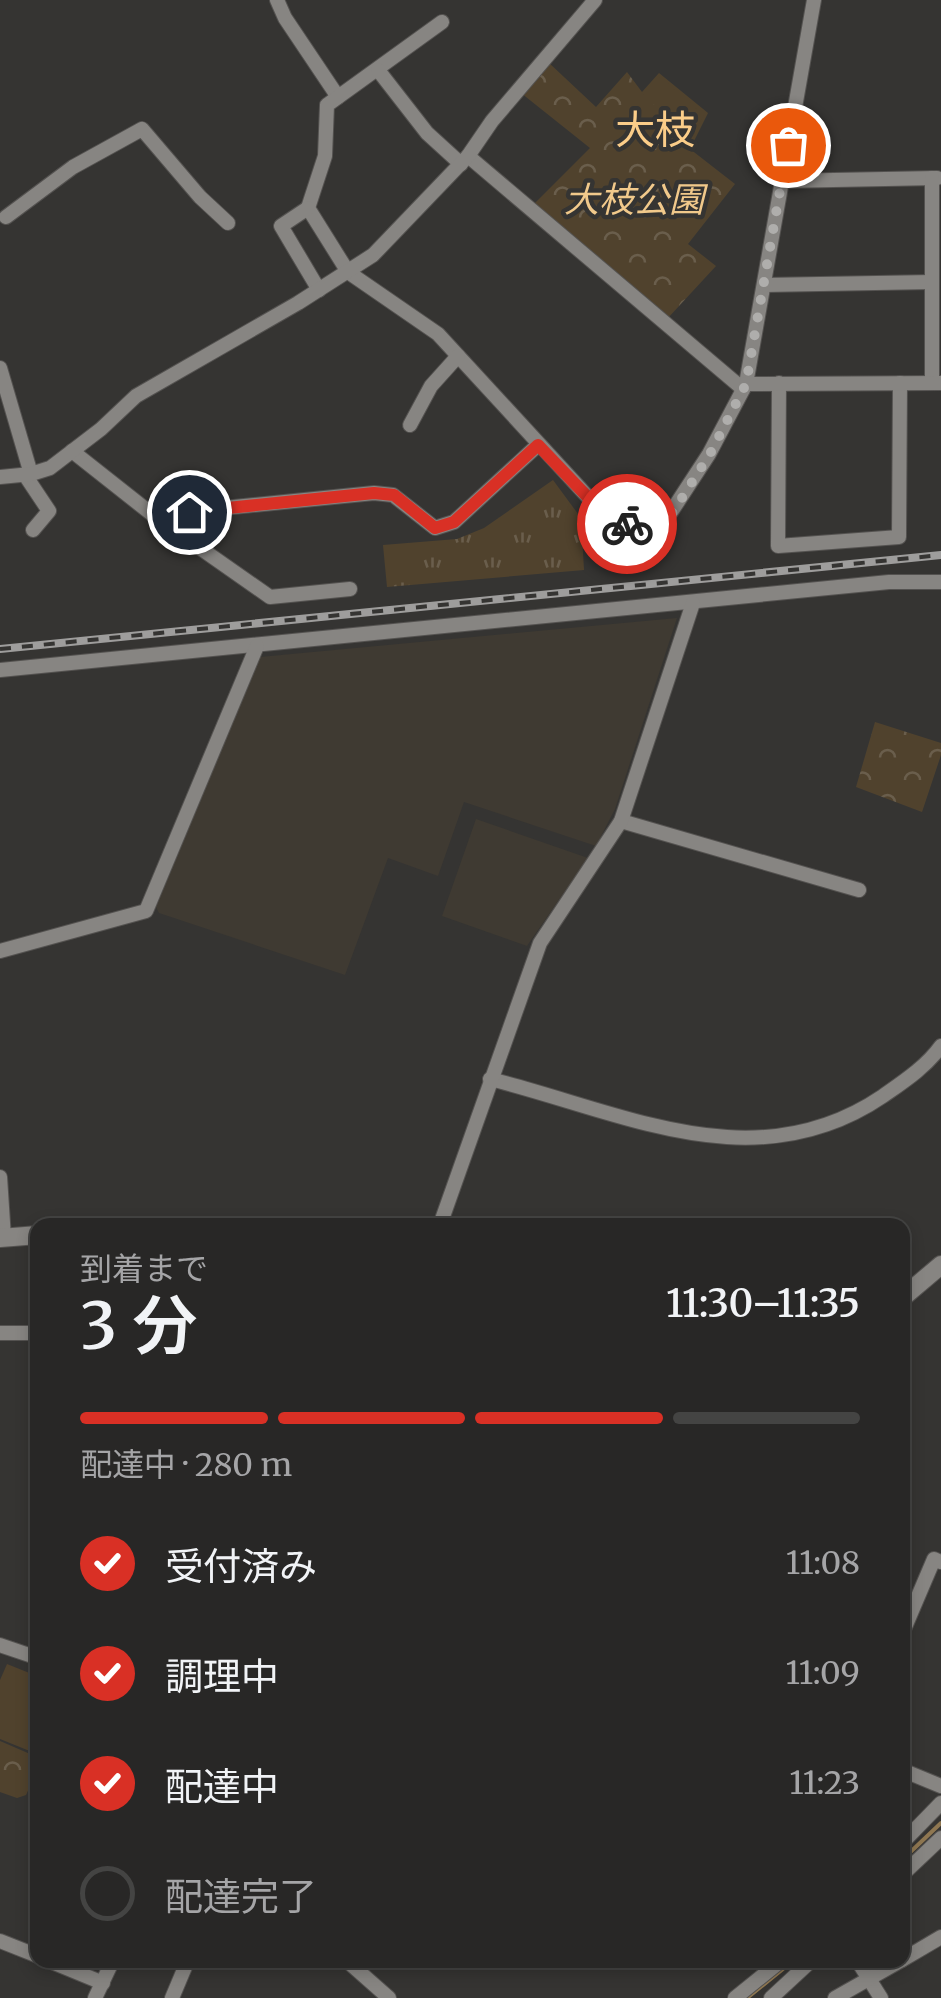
<!DOCTYPE html>
<html lang="ja">
<meta charset="utf-8">
<style>
:root{--surface:#282726;--page:#302f2e;--text:#f1f3f6;--muted:#a5a5a7;--line:#444443;--accent:#d93025}
body{margin:0;font-family:Merriweather,"Noto Sans JP",serif;background:var(--page);color:var(--text);height:100vh;display:flex;flex-direction:column;font-size:38px;white-space:nowrap}
*{box-sizing:border-box;margin:0}
p{font-size:32px;color:var(--muted)}
.icon{flex:none;width:55px;height:55px;fill:none;stroke:currentColor;stroke-width:2;stroke-linecap:round;stroke-linejoin:round}
.map{position:relative;flex:1;overflow:hidden}
.drawer{position:absolute;left:30px;top:1218px;width:880px;height:750px;display:flex;flex-direction:column;background:var(--surface);border-radius:20px;box-shadow:0 5px 15px #0003,0 0 0 2px var(--line)}
.drawer>*{flex:none}
.pin{position:absolute;display:grid;place-items:center;width:85px;height:85px;color:#fff;margin:-42px;border:5px solid #fff;border-radius:50%;box-shadow:0 2px 10px #0007}
.courier{position:absolute;display:grid;place-items:center;width:100px;height:100px;margin:-50px;border:8px solid #d93025;border-radius:50%;background:#fff;color:#222;box-shadow:0 2px 12px #0007}
.overview em{font-style:normal;font-weight:600}
.overview div{display:flex;flex-direction:column-reverse}
.overview{display:flex;align-items:center;justify-content:space-between;height:170px;padding:0 50px}
h1{font-size:65px;font-weight:600;line-height:75px}
.bar{display:grid;grid-template-columns:repeat(4,1fr);gap:15px 10px;align-content:center;height:120px;padding:0 50px}
.bar i{height:12px;border-radius:8px;background:var(--line)}
.bar .current{background:var(--accent)}
.bar p{grid-column:span 4}
ol{padding:0 50px;list-style:none}
li{display:flex;align-items:center;gap:30px;height:110px}
li p{margin-inline-start:auto}
li .icon{padding:10px;border-radius:50%;background:var(--accent);color:#fff;stroke-width:4}
li:last-child{color:var(--muted)}
li i{width:55px;height:55px;border:5px solid var(--line);border-radius:50%}
.map>svg:first-child{display:block}
.built{fill:#3f3a32}
.grass{fill:url(#grass-tufts)}
.forest{fill:url(#forest-crowns)}
.pitch{fill:#50422d}
.lines{fill:none;stroke-linecap:round;stroke-linejoin:round}
.stream{stroke:#8f7751;stroke-width:4}
.minor-casing{stroke:#545250;stroke-width:16}
.tertiary-casing{stroke:#545250;stroke-width:20}
.minor{stroke:#878582;stroke-width:14}
.tertiary{stroke:#878582;stroke-width:18}
.rail-casing{stroke:#9e9d9c;stroke-width:8}
.rail{stroke:#353432;stroke-width:4;stroke-dasharray:11;stroke-linecap:butt}
.done{stroke:#afaeac;stroke-width:10;stroke-dasharray:0 18}
.route{stroke:#d93025;stroke-width:12}
.labels{text-anchor:middle;dominant-baseline:central;stroke-width:9;stroke-linejoin:round;paint-order:stroke}
.park-label{font-size:35px;font-style:italic;fill:#f1c98b;stroke:#353432}
.quarter-label{font-size:40px;fill:#fbcd89;stroke:#353432}
</style>
<div class="map">
<svg width="941" height="1998" viewBox="0 0 941 1998">
<defs>
<pattern id="grass-tufts" width="24" height="20" patternUnits="userSpaceOnUse" patternTransform="scale(2.5)"><rect width="24" height="20" fill="#50422d"/><path d="M3 7l-1-3M5 7V3M7 7l1-3M15 17l-1-3M17 17v-4M19 17l1-3" fill="none" stroke="#6a5e4c"/></pattern>
<pattern id="forest-crowns" width="20" height="18" patternUnits="userSpaceOnUse" patternTransform="scale(2.5)"><rect width="20" height="18" fill="#50422d"/><path d="M2 6a3 3 0 1 1 6 0M12 15a3 3 0 1 1 6 0" fill="none" stroke="#6a5e4c"/></pattern>
</defs>
<rect width="100%" height="100%" fill="#353432"/>
<!-- built -->
<g class="built">
<path d="M677,618L615,809L596,846L464,802L438,876L388,858L345,975L159,913L156,907L260,657Z"/>
<path d="M476,819L588,858L527,946L442,916Z"/>
</g>
<!-- grass -->
<path class="grass" d="M553,480L581,518L584,570L387,587L383,545L457,539L484,528Z"/>
<!-- forest -->
<g class="forest">
<path d="M548,62L596,107L627,72L642,92L659,73L708,113L690,149L735,184L688,244L716,266L667,319L533,205L590,148L521,93Z"/>
<path d="M875,722L941,743V755L922,812L856,787Z"/>
<path d="M0,1741L37,1757V1771L26,1795L17,1798L0,1792Z"/>
</g>
<!-- pitch -->
<g class="pitch">
<path d="M660,77L704,115L692,138L643,95Z"/>
<path d="M7,1664L37,1676V1754L0,1739V1680Z"/>
</g>
<g class="lines">
<!-- stream -->
<g class="stream">
<path d="M902,1860L941,1823"/>
<path d="M747,1998L794,1960"/>
</g>
<!-- minor casing -->
<g class="minor-casing">
<g id="minor">
<path d="M277,0L285,18L338,97"/>
<path d="M442,22L327,105L325,156L308,208L348,272L438,334L599,509C619,523 637,526 660,529L709,454L746,384L814,0"/>
<path d="M378,70L427,133L461,164"/>
<path d="M468,156L743,389"/>
<path d="M782,181L937,178"/>
<path d="M308,208L281,226L319,290"/>
<path d="M6,217L73,167L142,129L200,197L228,223"/>
<path d="M764,285L932,282"/>
<path d="M0,368L31,474"/>
<path d="M779,383L778,546L899,537L900,383"/>
<path d="M932,383V178"/>
<path d="M746,384L941,383"/>
<path d="M410,425L431,386L458,356"/>
<path d="M72,451L153,515L374,493L393,495L435,528L454,522L538,445"/>
<path d="M25,475L49,511L33,530"/>
<path d="M0,477L31,474L50,468L101,429L136,396L298,303L373,255L468,156L492,121L595,0"/>
<path d="M153,515L270,597L350,589"/>
<path d="M0,670L889,582H941"/>
<path d="M621,821L859,890"/>
<path d="M0,951L146,911L257,646"/>
<path d="M490,1079C623,1112 755,1183 883,1096C903,1082 926,1067 941,1046"/>
<path d="M0,1177L4,1238"/>
<path d="M440,1225L540,943L621,821L693,603"/>
<path d="M0,1333H38"/>
<path d="M902,1634L934,1559L941,1562"/>
<path d="M0,1645L38,1658"/>
<path d="M902,1770L941,1786"/>
<path d="M902,1843L941,1803"/>
<path d="M902,1875L941,1838"/>
<path d="M0,1941L38,1956"/>
<path d="M47,1960L103,1983"/>
<path d="M346,1960L389,1998"/>
<path d="M857,1960L881,1998"/>
<path d="M902,1960L941,1937"/>
<path d="M95,1998L113,1960"/>
<path d="M172,1998L188,1960"/>
<path d="M735,1998L782,1960"/>
<path d="M771,1998L812,1960"/>
<path d="M835,1998L902,1960"/>
</g>
</g>
<!-- tertiary casing -->
<g class="tertiary-casing">
<g id="tertiary">
<path d="M0,1238L38,1235"/>
<path d="M902,1298L941,1265"/>
</g>
</g>
<!-- minor -->
<use href="#minor" class="minor"/>
<!-- tertiary -->
<use href="#tertiary" class="tertiary"/>
<!-- rail casing -->
<g class="rail-casing">
<path id="rail" d="M0,649L941,555"/>
</g>
<!-- rail -->
<use href="#rail" class="rail"/>
</g>
<g class="lines">
<!-- done -->
<path class="done" d="M627,524L660,529L664,526L710,454L746,384L788,145"/>
<!-- route -->
<path class="route" d="M189,512L374,493L394,495L435,528L454,522L538,445L599,509L627,524"/>
</g>
<g class="labels">
<!-- park labels -->
<g class="park-label">
<text x="634" y="200">大枝公園</text>
</g>
<!-- quarter labels -->
<g class="quarter-label">
<text x="655" y="130">大枝</text>
</g>
</g>
</svg>
<div class="pin" style="left:788px;top:145px;background:#ea580c"><svg class="icon" aria-label="bag" viewBox="0 0 24 24"><path d="M5 8h14l-1 12H6zM9 8a3 3 0 0 1 6 0"/></svg></div>
<div class="pin" style="left:189px;top:512px;background:#1f2937"><svg class="icon" aria-label="home" viewBox="0 0 24 24"><path d="M3 11l9-7 9 7M6 9v11h12V9"/></svg></div>
<div class="courier" style="left:627px;top:524px"><svg class="icon" aria-label="bike" viewBox="0 0 24 24"><circle cx="6" cy="16" r="4"/><circle cx="18" cy="16" r="4"/><path d="M6 16l4-8h5l3 8M10 8l3 8H6M13 5h3"/></svg></div>
<section class="drawer">
<div class="overview"><div><h1>3 分</h1><p>到着まで</p></div><em>11:30–11:35</em></div>
<div class="bar"><i class="current"></i><i class="current"></i><i class="current"></i><i></i><p>配達中 · 280 m</p></div>
<ol>
<li><svg class="icon" aria-label="check" viewBox="0 0 24 24"><path d="M5 12l5 5 9-10"/></svg>受付済み<p>11:08</p></li>
<li><svg class="icon" aria-label="check" viewBox="0 0 24 24"><path d="M5 12l5 5 9-10"/></svg>調理中<p>11:09</p></li>
<li><svg class="icon" aria-label="check" viewBox="0 0 24 24"><path d="M5 12l5 5 9-10"/></svg>配達中<p>11:23</p></li>
<li><i></i>配達完了</li>
</ol>
</section>
</div>
